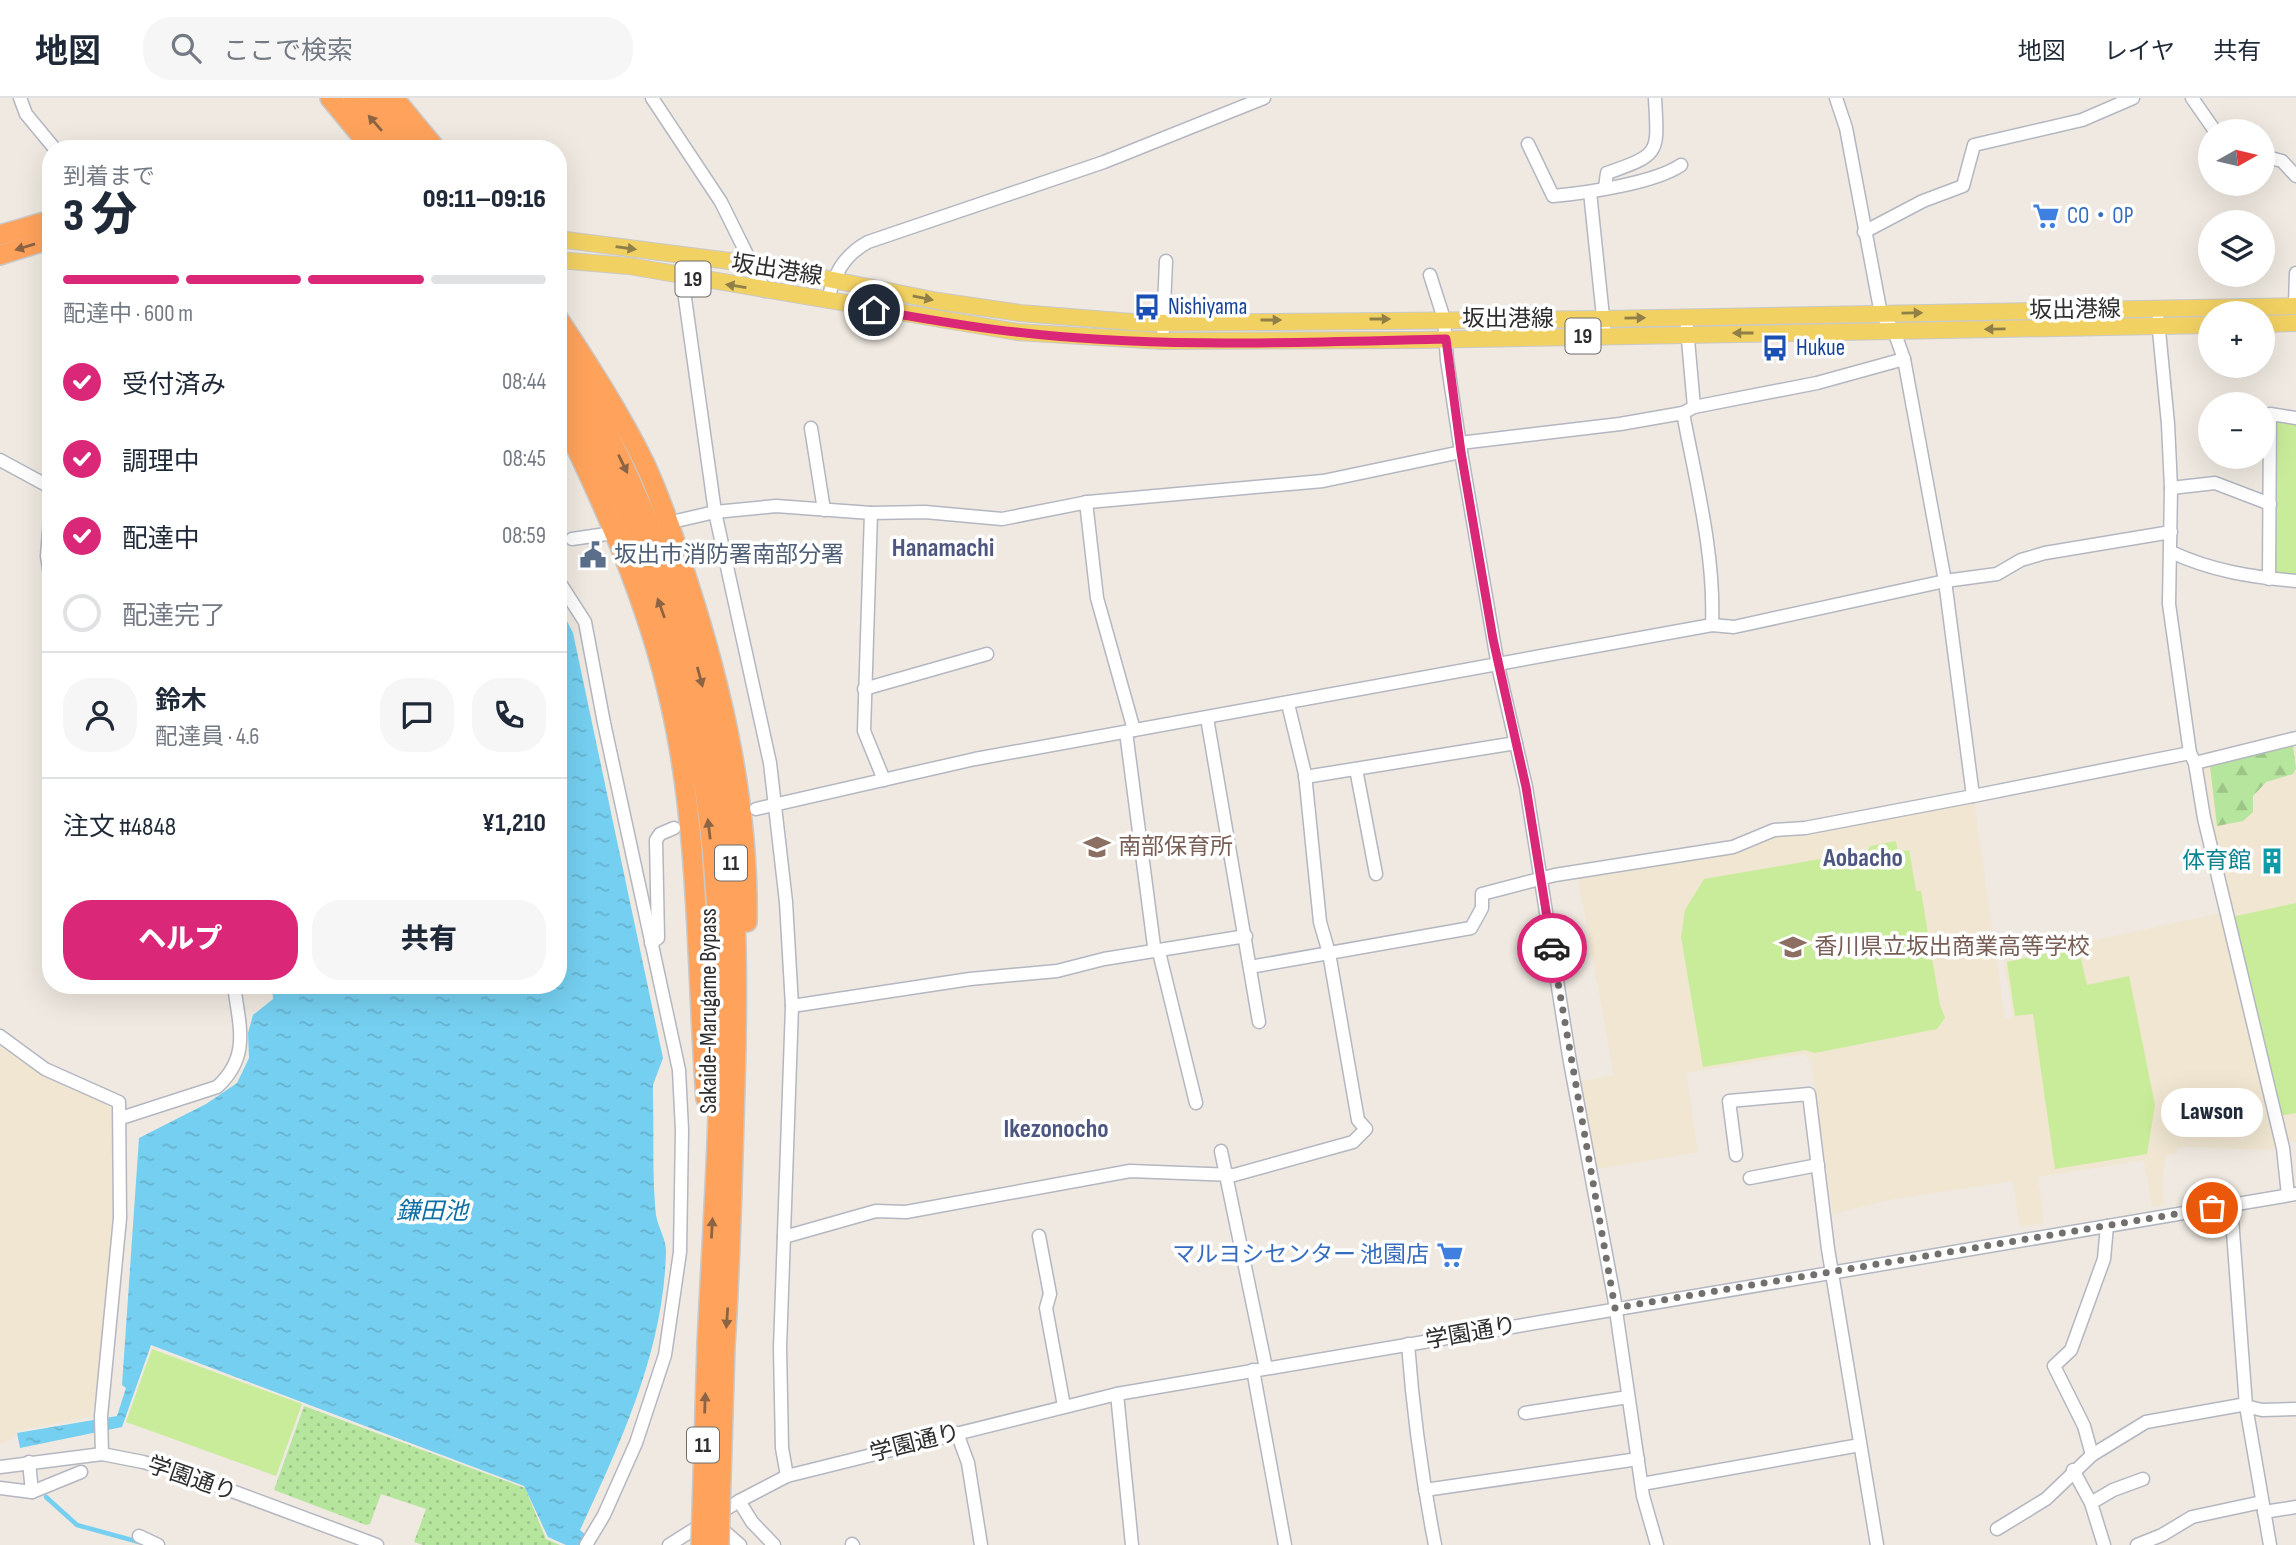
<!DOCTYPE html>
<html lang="ja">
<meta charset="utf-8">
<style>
:root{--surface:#fff;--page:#f6f6f7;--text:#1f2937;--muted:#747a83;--line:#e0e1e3;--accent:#db2777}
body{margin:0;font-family:"Sofia Sans Condensed","Noto Sans JP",sans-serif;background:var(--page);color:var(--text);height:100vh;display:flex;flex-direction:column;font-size:26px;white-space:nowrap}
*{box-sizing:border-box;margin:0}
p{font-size:23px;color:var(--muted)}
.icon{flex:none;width:38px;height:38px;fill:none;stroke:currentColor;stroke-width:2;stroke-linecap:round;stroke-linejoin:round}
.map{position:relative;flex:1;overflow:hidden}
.drawer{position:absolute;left:42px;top:42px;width:525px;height:854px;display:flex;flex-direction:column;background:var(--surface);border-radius:28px;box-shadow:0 7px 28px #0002}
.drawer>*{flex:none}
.needle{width:46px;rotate:82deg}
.buttons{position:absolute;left:2198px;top:21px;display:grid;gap:14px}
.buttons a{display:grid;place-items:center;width:77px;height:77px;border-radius:50%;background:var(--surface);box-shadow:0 7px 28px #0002;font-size:35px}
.pin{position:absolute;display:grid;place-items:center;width:60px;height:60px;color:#fff;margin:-30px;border:4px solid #fff;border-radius:50%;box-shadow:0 2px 7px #0007}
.courier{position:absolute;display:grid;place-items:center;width:70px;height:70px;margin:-35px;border:5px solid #db2777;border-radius:50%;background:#fff;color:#222;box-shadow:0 2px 9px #0007}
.bubble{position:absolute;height:49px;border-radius:24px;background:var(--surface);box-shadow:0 7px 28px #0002;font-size:23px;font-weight:800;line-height:49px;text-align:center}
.summary em{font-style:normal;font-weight:800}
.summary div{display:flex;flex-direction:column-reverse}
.summary{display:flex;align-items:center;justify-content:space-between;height:119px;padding:0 21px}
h1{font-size:46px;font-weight:800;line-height:52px}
.bar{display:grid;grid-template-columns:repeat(4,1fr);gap:10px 7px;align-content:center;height:84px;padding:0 21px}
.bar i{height:9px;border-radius:5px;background:var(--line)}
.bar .active{background:var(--accent)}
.bar p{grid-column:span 4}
.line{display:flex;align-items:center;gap:18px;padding:0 21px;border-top:2px solid var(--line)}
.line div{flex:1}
.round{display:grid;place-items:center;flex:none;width:74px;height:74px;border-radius:28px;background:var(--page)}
ol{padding:0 21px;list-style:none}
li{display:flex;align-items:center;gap:21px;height:77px}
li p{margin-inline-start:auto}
li .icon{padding:7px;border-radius:50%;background:var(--accent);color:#fff;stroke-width:4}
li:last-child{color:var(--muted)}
li i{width:38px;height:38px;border:4px solid var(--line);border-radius:50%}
.button{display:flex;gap:14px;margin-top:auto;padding:14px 21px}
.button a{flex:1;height:80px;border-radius:28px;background:var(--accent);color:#fff;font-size:28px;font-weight:800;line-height:80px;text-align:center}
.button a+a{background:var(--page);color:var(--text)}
header{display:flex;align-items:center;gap:42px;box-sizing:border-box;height:98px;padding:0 35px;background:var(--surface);border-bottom:2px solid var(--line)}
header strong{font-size:33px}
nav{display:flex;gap:38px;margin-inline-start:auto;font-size:24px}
.search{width:490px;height:63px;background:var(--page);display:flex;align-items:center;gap:18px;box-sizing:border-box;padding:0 24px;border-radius:28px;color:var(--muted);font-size:26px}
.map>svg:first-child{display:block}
.education{fill:#f0e6d1}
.forest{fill:url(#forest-firs)}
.park{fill:url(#park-dots)}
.pitch{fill:#c9ec9a}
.water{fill:url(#water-ripples)}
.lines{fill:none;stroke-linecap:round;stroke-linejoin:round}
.stream{stroke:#75cff0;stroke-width:4.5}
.minor-casing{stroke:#b4b7c1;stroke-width:15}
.major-casing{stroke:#c9c9c9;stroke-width:18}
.highway-casing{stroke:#c9c9c9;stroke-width:22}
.minor{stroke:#fff;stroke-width:12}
.major{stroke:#f2d163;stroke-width:16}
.highway{stroke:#ffa35c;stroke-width:19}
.highway-bridge-casing{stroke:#c9c9c9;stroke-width:22;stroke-linecap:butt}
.highway-bridge{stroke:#ffa35c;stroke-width:19}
.oneway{fill:#8c6343}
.oneway2{fill:#908048}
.done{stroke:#726f6d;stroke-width:7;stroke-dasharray:0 12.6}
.route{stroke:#db2777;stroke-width:9}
.labels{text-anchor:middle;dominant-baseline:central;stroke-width:7;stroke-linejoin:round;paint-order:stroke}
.shield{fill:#fff;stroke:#6d6d6d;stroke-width:2}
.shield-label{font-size:21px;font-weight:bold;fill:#2e2e2e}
.shop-label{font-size:23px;fill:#366cbe;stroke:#fff;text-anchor:start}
.street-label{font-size:23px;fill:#2e2e2e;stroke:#fff}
.transit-label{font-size:23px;fill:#164399;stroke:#fff;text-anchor:start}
.service-label{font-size:23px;fill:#4e5e75;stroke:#fff;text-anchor:start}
.education-label{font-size:23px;fill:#785e54;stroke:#fff;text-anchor:start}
.culture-label{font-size:23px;fill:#0d838f;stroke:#fff;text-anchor:end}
.water-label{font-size:24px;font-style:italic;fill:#0d6fa3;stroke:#fff}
.quarter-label{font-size:26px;font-weight:bold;fill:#4d5680;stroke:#fff}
</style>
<header>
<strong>地図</strong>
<div class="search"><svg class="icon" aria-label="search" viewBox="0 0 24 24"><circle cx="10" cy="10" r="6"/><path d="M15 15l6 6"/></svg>ここで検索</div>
<nav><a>地図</a><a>レイヤ</a><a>共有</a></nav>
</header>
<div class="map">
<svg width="2296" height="1447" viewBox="0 0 2296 1447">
<defs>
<pattern id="forest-firs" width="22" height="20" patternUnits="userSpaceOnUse" patternTransform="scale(1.75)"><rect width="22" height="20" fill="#b6e59e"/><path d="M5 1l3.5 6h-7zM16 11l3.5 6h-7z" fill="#9dc588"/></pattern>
<pattern id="park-dots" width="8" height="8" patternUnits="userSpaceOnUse" patternTransform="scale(1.75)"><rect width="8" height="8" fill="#b6e59e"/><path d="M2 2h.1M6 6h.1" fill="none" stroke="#9dc588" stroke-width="1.8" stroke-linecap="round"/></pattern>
<pattern id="water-ripples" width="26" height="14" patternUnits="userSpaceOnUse" patternTransform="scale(1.75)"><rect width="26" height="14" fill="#75cff0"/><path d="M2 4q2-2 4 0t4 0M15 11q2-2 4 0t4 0" fill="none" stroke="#66b2ce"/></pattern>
</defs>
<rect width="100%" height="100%" fill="#efe9e1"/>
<!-- education -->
<g class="education">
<path d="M2296,643V1044L2286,1045L2214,739L2203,667Z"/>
<path d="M1974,703L2005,921L2013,920L2004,862L2220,815L2223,817L2279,1052L2178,1049L2177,1055L2166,1057L2162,1086L2164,1107L2152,1109L2144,1062L2038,1079L2044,1125L2020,1129L2013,1083L1894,1101L1833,1116L1811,962L1803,956L1686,975L1698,1054L1598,1071L1579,984L1614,977L1578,780L1726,755L1775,737Z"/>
<path d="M0,948L51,979V982L110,1005L115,1065L112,1165L98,1304L92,1309L91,1319L15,1333L16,1338L0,1347Z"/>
</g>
<!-- forest -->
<path class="forest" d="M2293,648L2296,671L2293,676L2266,684L2253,698V714L2243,723L2217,728L2210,668Z"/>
<!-- park -->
<path class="park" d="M304,1308L525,1390L546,1441L560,1447H423L414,1444L426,1411L381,1396L370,1426L366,1427L274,1392Z"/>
<!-- pitch -->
<g class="pitch">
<path d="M2277,320L2296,322V479L2275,477L2273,473L2274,324Z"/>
<path d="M1896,743L1898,754L1909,752L1916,793H1921L1940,907L1945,920L1937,931L1815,955L1805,952L1703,969L1681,839L1685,812L1704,781L1868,753L1870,748Z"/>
<path d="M2296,805V1015L2279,1018L2232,819Z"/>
<path d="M2078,848L2087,887L2129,878L2155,1007L2147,1056L2055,1071L2033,916L2015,918L2007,864Z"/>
<path d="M152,1251L302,1306L276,1378L126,1324Z"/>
</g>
<!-- water -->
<path class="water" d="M558,505L573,535L663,960L653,987V999C654,1038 652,1079 656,1117C658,1129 666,1141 666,1153C664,1252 621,1344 580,1432L586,1437L581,1447H566L548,1439L524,1388L151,1247L122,1329L20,1350L17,1335L117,1318L126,1290L122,1287L139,1040L206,1006L237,985L249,960L248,935L253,917L273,901L272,887H558Z"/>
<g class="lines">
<!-- stream -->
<path class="stream" d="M46,1399L77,1427L139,1444"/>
<!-- minor casing -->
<g class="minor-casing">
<g id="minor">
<path d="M20,0L26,16L55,51"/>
<path d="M652,0L721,104L765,193"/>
<path d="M1836,0L1846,30L1881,216L1894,233L1904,261L1945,483L1973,698L2190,655"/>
<path d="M2192,0L2215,33"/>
<path d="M1528,46L1553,98C1586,95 1655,85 1681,67"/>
<path d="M2263,58L2282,63L2296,78"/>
<path d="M1605,89L1607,75C1661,56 1658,56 1655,0"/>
<path d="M1590,94L1605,238"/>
<path d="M1864,134L1923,103L1963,88L1974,47L2082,22L2133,0"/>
<path d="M685,159L684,193L715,414L770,665L786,804L792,908L780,1250L782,1350L787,1378"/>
<path d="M1430,177L1444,221L1447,262L1461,354L1498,568L1526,689L1570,964L1614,1199L1643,1398L1657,1447"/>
<path d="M828,203C833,177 844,157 868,144L1104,64L1264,0"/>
<path d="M2295,208L2296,175"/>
<path d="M1686,219L1694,309"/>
<path d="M2158,222L2168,326L2171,390L2169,506L2190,655L2195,665L2204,720L2283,1050L2288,1097"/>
<path d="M1163,232L1166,163"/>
<path d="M1683,315C1696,384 1715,457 1712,527"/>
<path d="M811,330L824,412"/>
<path d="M1460,345L1620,326L1683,315L1694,309L1817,285L1904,261"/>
<path d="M0,362L48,388L51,398"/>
<path d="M2171,390L2215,385L2270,406"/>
<path d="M1086,404L1097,500L1134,632"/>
<path d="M51,409L47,458L51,483"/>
<path d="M871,415L864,633L884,682"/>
<path d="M663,426L715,414L776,408L871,415L925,414L1002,421L1088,404L1323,383L1461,354"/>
<path d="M572,441L620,434"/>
<path d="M2171,454C2212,473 2251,479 2296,483"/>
<path d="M2269,481L2270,316L2296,320"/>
<path d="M558,482L585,524L604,625L679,972L682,1032L680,1154L665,1257L636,1345L604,1417L586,1447"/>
<path d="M864,591L987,556"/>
<path d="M1207,620L1259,924"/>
<path d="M1126,634L1154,848L1160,858L1196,1005"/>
<path d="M2195,665L2296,640"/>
<path d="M1356,671L1376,776"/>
<path d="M1305,679L1516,645"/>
<path d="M756,711L975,661L1712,527L1734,529L1945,483L1997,476L2021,462L2045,455L2171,434"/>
<path d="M651,845L658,840L656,742L660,736L674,730"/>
<path d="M1250,869L1471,830L1482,810V796L1555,777L1733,749L1774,732L1805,730L1973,698"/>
<path d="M792,908L970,881L1057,873L1104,861L1246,838"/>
<path d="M0,938L45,971L119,1004L120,1120L101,1318L102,1356"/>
<path d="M121,1020L217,989C251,958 239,928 234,887"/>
<path d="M1221,1053L1266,1270"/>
<path d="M1736,1057L1729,1003L1809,996L1828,1151L1877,1447"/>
<path d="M1750,1080L1818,1067"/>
<path d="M2231,1107L2246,1308L2270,1447"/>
<path d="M1039,1138L1050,1196L1046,1210L1064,1308"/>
<path d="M784,1139L876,1113L906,1114L1130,1073L1234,1077L1353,1044L1366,1031L1358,1022L1329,855L1320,824L1305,676L1288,606"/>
<path d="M1408,1246C1413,1314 1422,1380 1435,1447"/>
<path d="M1253,1272L1285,1447"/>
<path d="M1117,1296L1132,1447"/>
<path d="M1525,1315L1628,1299"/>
<path d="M957,1335L968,1365L981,1447"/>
<path d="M2092,1357L2084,1328L2054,1268L2071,1252L2104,1161L2107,1128"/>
<path d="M29,1364L32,1394"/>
<path d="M0,1369L102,1356L143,1364L181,1374L377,1447"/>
<path d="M2073,1372L2091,1405L2104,1447"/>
<path d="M1642,1386L1860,1347"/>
<path d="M0,1390L32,1394L81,1374"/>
<path d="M1425,1392L1638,1361"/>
<path d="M739,1403L752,1424L774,1447"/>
<path d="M2091,1405L2113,1392L2143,1381"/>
<path d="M2264,1414L2296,1409"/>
<path d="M716,1426L740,1447"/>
<path d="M1997,1431L2046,1401L2092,1357L2146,1324L2241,1307L2262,1312L2296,1311"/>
<path d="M139,1438L158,1447"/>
<path d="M852,1446L853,1447"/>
<path d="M669,1447L739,1403L787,1378L1117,1296L2296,1096"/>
<path d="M2137,1447L2162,1437L2192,1419L2262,1404"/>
</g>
</g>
<!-- major casing -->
<g class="major-casing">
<g id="major">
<path d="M558,141L753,166L938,203L1020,215L1145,225L1603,221L2296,208"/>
<path d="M558,162L629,168L1017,234L1162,243L1419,242L2210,227"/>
<path d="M2263,226L2296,225"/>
</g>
</g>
<!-- highway casing -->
<g class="highway-casing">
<g id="highway">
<path d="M330,0L372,51"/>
<path d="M353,0L397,51"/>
<path d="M375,0L417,51"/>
<path d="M394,0L436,51"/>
<path d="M0,137L51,122"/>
<path d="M0,157L51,141"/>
<path d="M558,220C589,267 620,315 645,366C662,403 675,442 687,481C723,592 749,707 747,824"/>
<path d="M558,244C635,374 692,514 718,662C740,780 738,901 734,1021C732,1097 730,1172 725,1248"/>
<path d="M558,278C626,395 677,529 700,662C734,854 716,1054 707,1247"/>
<path d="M558,312C604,406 647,502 670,604C700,734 696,870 706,1001"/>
</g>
</g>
<!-- minor -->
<use href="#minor" class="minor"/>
<!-- major -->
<use href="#major" class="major"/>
<!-- highway -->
<use href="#highway" class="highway"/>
<!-- highway-bridge casing -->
<g class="highway-bridge-casing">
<g id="highway-bridge">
<path d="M701,1447L707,1247"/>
<path d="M719,1447L725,1248"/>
</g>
</g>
<!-- highway-bridge -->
<use href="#highway-bridge" class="highway-bridge"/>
</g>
<!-- one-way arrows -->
<defs><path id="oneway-solid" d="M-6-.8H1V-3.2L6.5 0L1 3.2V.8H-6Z" transform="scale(1.75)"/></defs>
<g class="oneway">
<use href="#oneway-solid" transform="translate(375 25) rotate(-131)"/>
<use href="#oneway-solid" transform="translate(25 149) rotate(163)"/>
<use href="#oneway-solid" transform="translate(623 366) rotate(64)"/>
<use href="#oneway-solid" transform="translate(661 510) rotate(-110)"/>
<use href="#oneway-solid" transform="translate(700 579) rotate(75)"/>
<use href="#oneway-solid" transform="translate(709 731) rotate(-97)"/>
<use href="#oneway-solid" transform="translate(712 1130) rotate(-87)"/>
<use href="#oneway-solid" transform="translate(727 1220) rotate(94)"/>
<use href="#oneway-solid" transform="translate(705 1305) rotate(-88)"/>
</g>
<g class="oneway2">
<use href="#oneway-solid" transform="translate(626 150) rotate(8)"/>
<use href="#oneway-solid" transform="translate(736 188) rotate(-171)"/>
<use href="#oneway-solid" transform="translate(923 200) rotate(11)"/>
<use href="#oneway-solid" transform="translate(1912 215) rotate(-1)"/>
<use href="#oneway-solid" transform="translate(1635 220) rotate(-1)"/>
<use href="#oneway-solid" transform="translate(1380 221)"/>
<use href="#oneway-solid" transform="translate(1271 222)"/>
<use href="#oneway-solid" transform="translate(1995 231) rotate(179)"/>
<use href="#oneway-solid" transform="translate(1743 235) rotate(-180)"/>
</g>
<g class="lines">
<!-- done -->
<path class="done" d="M1552,850L1615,1210L2212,1110"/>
<!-- route -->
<path class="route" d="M874,212C921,220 969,229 1016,234C1157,251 1304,244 1446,241L1461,354L1493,541L1526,689L1552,850"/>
</g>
<!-- icons -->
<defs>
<g id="supermarket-bare" transform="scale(2.1)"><path d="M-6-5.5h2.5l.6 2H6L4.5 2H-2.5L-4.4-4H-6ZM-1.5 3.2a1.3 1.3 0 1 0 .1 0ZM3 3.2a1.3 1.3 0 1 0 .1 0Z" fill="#3f7fe0" stroke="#fff" stroke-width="2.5" paint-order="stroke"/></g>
<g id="bus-bare" transform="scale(2.1)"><path d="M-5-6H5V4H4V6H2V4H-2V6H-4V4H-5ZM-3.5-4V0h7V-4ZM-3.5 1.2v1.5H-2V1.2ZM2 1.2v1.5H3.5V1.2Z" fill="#1a4fb4" stroke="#fff" stroke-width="2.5" paint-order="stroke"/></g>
<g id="civic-bare" transform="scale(2.1)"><path d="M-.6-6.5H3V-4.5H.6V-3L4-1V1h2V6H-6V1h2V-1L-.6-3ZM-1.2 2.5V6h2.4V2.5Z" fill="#5c6f8a" stroke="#fff" stroke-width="2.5" paint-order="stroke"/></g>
<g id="school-bare" transform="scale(2.1)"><path d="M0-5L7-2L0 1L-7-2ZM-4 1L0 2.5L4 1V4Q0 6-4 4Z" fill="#8d6e63" stroke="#fff" stroke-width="2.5" paint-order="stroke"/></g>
<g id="building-bare" transform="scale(2.1)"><path d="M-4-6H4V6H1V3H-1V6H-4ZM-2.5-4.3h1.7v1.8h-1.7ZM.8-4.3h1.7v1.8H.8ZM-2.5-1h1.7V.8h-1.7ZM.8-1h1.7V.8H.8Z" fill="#0f9aa8" stroke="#fff" stroke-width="2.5" paint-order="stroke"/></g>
</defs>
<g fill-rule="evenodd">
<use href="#supermarket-bare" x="2046" y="118"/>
<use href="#bus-bare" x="1147" y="209"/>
<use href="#bus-bare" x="1775" y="250"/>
<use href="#civic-bare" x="593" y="457"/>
<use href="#school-bare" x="1097" y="749"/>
<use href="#building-bare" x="2272" y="763"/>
<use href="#school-bare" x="1793" y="849"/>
<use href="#supermarket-bare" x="1450" y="1157"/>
</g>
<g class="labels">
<!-- shield labels -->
<g class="shield">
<rect x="675.5" y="163.5" width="35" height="35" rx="5"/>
<rect x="1565.5" y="220.5" width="35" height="35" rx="5"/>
<rect x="715" y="747.5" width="32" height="35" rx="5"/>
<rect x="687" y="1329.5" width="32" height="35" rx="5"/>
</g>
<g class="shield-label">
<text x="693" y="181">19</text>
<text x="1583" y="238">19</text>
<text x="731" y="765">11</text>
<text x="703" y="1347">11</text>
</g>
<!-- shop labels -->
<g class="shop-label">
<text x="2067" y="118">CO・OP</text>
<text x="1429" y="1157" text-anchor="end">マルヨシセンター 池園店</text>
</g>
<!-- street labels -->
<g class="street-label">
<text transform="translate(777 172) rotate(9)">坂出港線</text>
<text transform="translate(2075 212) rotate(-1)">坂出港線</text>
<text x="1508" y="221">坂出港線</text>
<text transform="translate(709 913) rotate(-90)">Sakaide-Marugame Bypass</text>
<text transform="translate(1471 1235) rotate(-10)">学園通り</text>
<text transform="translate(915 1345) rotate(-14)">学園通り</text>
<text transform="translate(192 1381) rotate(19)">学園通り</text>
</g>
<!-- transit labels -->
<g class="transit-label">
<text x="1168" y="209">Nishiyama</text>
<text x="1796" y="250">Hukue</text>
</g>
<!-- service labels -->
<g class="service-label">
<text x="614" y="457">坂出市消防署南部分署</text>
</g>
<!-- education labels -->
<g class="education-label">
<text x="1118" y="749">南部保育所</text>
<text x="1814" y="849">香川県立坂出商業高等学校</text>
</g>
<!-- culture labels -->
<g class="culture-label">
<text x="2251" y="763">体育館</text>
</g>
<!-- water labels -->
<g class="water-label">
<text x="432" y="1113">鎌田池</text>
</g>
<!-- quarter labels -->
<g class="quarter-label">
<text x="943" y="450">Hanamachi</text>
<text x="1863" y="760">Aobacho</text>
<text x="1056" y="1031">Ikezonocho</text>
</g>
</g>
</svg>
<div class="buttons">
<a><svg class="needle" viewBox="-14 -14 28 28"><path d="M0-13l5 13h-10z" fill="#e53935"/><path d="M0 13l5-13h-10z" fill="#747a83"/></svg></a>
<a><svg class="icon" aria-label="layers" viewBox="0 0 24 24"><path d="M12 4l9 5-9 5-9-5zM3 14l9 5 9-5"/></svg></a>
<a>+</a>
<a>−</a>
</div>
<div class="pin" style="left:2212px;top:1110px;background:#ea580c"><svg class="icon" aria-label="bag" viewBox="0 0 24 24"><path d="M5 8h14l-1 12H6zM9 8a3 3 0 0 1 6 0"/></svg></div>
<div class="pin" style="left:874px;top:212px;background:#1f2937"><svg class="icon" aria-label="home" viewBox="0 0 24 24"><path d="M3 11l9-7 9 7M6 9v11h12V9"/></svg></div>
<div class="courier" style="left:1552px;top:850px"><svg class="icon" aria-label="car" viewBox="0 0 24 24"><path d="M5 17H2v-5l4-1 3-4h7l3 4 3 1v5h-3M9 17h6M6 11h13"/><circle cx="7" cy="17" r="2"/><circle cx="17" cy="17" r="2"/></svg></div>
<div class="bubble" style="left:2161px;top:990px;width:102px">Lawson</div>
<section class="drawer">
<div class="summary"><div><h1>3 分</h1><p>到着まで</p></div><em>09:11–09:16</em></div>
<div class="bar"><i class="active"></i><i class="active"></i><i class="active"></i><i></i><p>配達中 · 600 m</p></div>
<ol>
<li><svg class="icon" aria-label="check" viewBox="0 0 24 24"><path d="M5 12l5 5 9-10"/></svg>受付済み<p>08:44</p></li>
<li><svg class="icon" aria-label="check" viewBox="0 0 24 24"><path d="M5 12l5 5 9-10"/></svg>調理中<p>08:45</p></li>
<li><svg class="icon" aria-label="check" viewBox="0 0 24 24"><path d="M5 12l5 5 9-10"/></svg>配達中<p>08:59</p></li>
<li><i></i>配達完了</li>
</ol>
<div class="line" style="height:126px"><a class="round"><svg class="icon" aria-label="person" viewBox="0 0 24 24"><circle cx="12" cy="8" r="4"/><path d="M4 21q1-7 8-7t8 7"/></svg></a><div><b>鈴木</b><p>配達員 · 4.6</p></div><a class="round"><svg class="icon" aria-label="chat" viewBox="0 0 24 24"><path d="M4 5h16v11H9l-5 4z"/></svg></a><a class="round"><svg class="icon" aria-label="phone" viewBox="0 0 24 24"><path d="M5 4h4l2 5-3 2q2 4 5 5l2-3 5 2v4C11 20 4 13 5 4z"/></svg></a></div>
<div class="line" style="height:91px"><div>注文 #4848</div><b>¥1,210</b></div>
<div class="button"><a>ヘルプ</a><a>共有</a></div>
</section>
</div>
